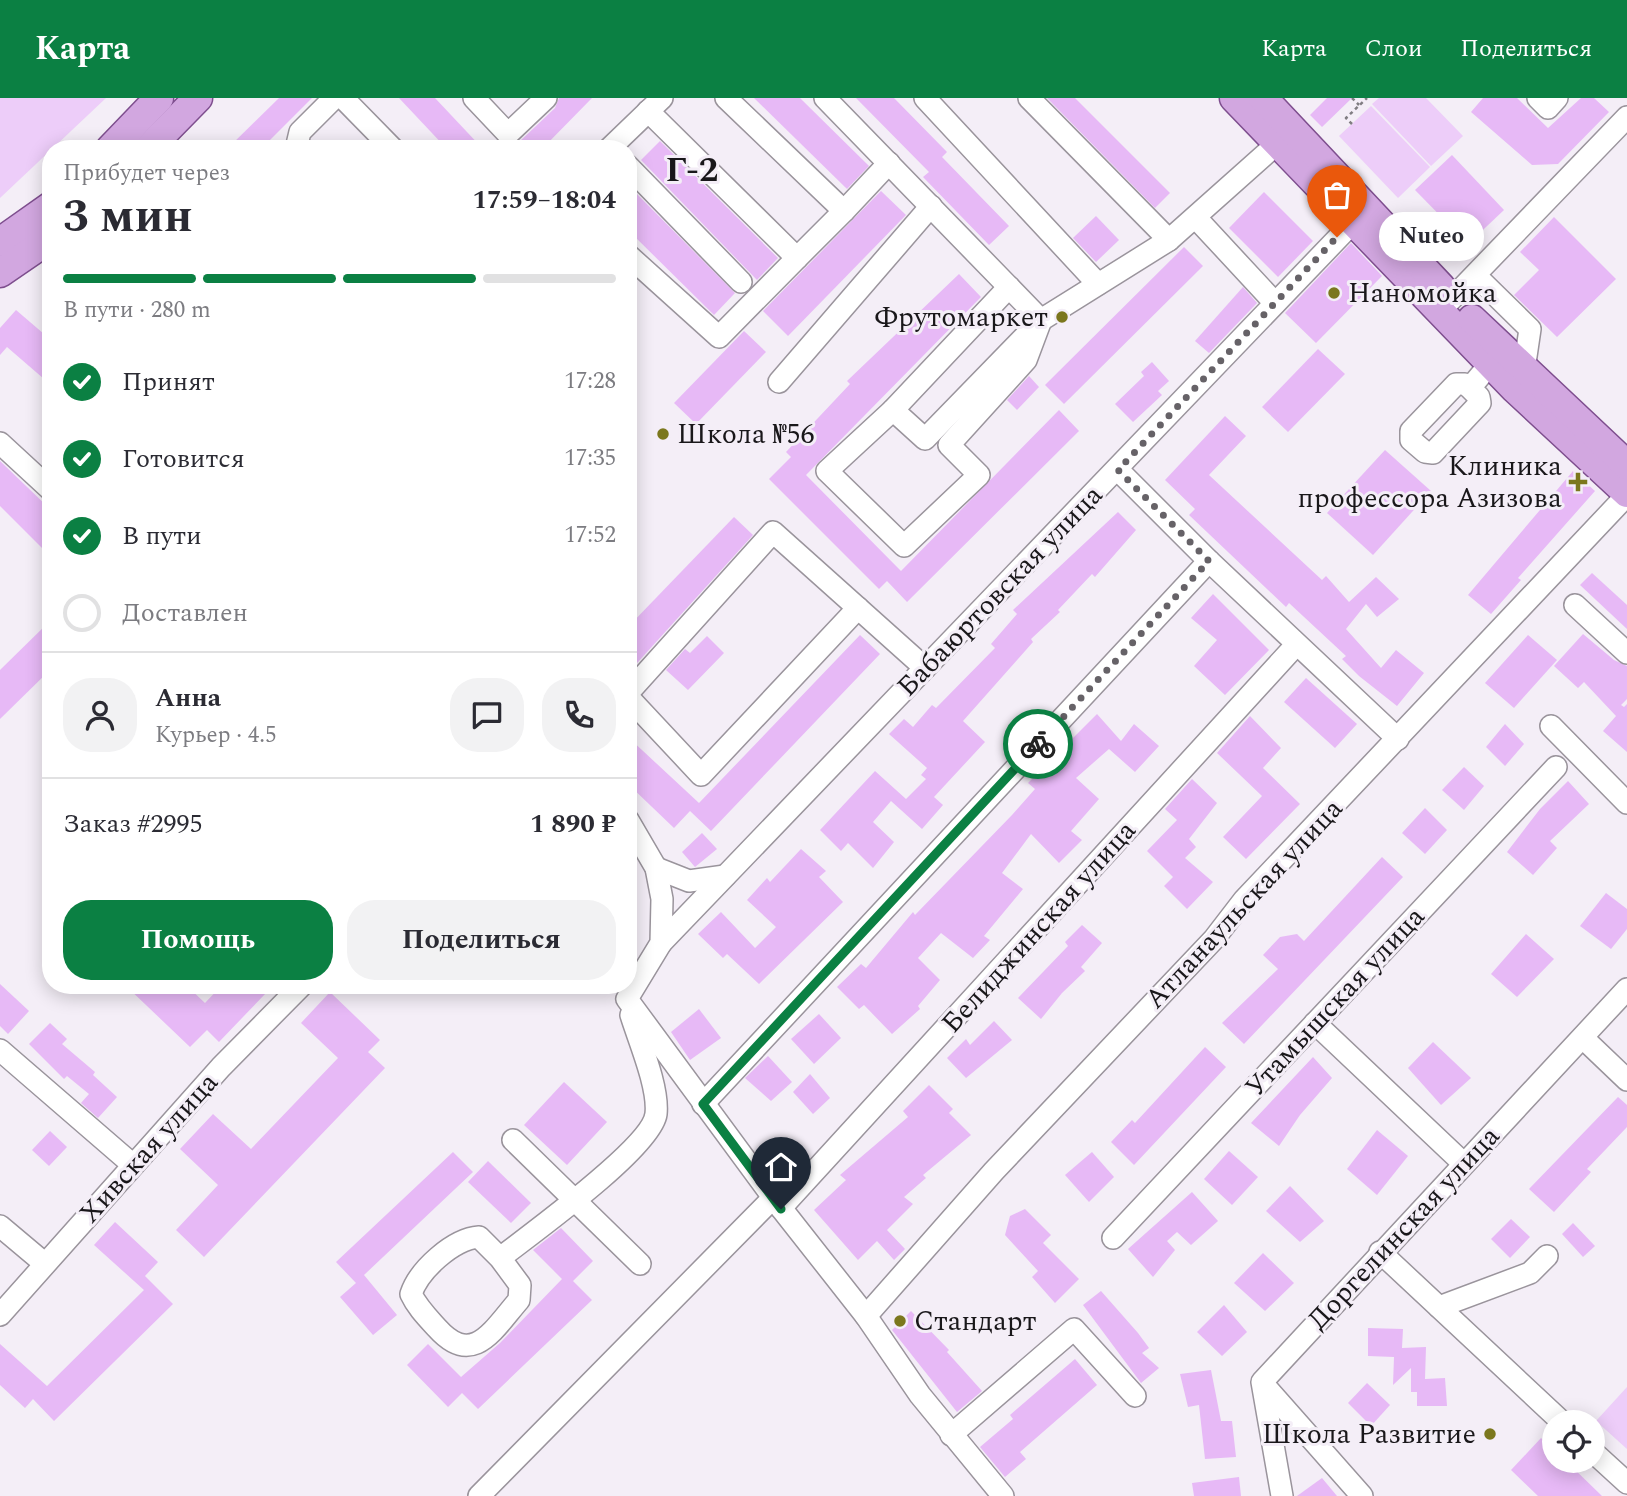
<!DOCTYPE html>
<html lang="ru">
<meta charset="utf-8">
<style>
:root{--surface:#fff;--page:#f2f2f3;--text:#2b2b33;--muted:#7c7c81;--line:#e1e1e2;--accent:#0b8043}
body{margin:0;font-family:Spectral,serif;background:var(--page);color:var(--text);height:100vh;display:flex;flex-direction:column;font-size:26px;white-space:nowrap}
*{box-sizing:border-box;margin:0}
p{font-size:23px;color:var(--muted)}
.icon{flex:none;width:38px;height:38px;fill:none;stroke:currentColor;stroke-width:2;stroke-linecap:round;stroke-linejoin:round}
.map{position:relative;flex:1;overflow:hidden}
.details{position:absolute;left:42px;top:42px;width:595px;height:854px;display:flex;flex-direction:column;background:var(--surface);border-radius:28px;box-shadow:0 4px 18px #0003}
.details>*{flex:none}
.tools{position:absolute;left:1542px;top:1312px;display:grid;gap:14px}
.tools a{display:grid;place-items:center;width:63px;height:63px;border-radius:50%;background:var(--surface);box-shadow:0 4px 18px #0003;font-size:35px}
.pin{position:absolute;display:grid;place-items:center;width:60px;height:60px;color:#fff;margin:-72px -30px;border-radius:50% 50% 50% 0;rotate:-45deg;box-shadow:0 0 7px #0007}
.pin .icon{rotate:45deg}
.courier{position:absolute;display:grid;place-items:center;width:70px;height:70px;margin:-35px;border:5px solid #0b8043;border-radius:50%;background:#fff;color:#222;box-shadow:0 2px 9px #0007}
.bubble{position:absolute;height:49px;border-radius:24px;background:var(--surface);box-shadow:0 4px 18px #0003;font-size:23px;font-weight:700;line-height:49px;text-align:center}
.head em{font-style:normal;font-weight:700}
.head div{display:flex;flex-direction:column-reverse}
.head{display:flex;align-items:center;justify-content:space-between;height:119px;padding:0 21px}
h1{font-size:46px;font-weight:700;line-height:52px}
.bar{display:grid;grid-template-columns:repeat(4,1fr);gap:10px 7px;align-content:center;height:84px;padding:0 21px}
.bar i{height:9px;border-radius:5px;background:var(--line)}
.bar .active{background:var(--accent)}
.bar p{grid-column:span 4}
.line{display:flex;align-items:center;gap:18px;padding:0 21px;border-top:2px solid var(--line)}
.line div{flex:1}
.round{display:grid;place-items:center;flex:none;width:74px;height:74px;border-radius:28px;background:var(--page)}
ol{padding:0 21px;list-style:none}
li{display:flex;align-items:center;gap:21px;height:77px}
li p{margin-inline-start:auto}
li .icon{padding:7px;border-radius:50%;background:var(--accent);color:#fff;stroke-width:4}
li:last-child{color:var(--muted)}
li i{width:38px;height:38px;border:4px solid var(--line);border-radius:50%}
.action{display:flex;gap:14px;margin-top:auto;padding:14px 21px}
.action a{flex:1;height:80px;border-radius:28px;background:var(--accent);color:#fff;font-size:28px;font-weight:700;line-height:80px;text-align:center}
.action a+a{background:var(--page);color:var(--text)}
header{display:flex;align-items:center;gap:42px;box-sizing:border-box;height:98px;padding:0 35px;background:var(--accent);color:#fff}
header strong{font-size:33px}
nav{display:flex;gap:38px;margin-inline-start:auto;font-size:24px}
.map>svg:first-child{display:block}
.green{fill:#edcdf9}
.building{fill:#e7b9f6}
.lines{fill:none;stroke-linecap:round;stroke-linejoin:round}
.minor-casing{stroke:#9a949c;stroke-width:24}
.major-casing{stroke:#7e4e8e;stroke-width:31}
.path{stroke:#807d82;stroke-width:2.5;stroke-dasharray:3.5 3.5;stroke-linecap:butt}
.minor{stroke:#fff;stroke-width:21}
.major{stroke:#d2a7e0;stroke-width:28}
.done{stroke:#666267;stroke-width:7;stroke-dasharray:0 12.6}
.route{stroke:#0b8043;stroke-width:9}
.poi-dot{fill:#7b771d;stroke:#f4eef7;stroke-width:2.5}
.labels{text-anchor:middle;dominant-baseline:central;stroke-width:6;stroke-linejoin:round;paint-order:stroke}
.poi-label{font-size:28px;fill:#19171a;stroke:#f4eef7;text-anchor:start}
.street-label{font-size:28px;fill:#19171a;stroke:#f4eef7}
.district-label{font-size:35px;font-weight:bold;fill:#19171a;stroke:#f4eef7}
</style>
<header>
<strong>Карта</strong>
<nav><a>Карта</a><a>Слои</a><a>Поделиться</a></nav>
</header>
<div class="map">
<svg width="1627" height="1398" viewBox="0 0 1627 1398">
<rect width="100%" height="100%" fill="#f4eef7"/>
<!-- green -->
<g class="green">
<path d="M0,0H106L0,100Z"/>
<path d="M1379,0H1426L1463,38L1431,68L1372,6Z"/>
<path d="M1371,8L1430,69L1398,100L1339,38Z"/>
<path d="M1627,1289V1351L1596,1323Z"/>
</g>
<!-- building -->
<g class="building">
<path d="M279,0H312L261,51H227Z"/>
<path d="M399,0H435L483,51H447Z"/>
<path d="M559,0H592L542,51H505L517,46L555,10Z"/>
<path d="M754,0H800L869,68L847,91Z"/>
<path d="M856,0H894L947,54L942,59L1009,128L989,147L923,79L929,74Z"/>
<path d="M1047,0H1075L1170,95L1155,110Z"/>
<path d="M1327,0H1352L1322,29L1310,17Z"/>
<path d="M1483,0H1517L1548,30L1581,0H1594L1609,14L1558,66L1532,67L1471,14Z"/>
<path d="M660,43L778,160L757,182L641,62Z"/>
<path d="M1452,57L1504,112L1468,146L1415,92Z"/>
<path d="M628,87L735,195L714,217L628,132Z"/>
<path d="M881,93L906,117L788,238L763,213Z"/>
<path d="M1264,94L1313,143L1278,179L1229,130Z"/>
<path d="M1096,118L1119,142L1096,164L1073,140Z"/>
<path d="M1554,119L1616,181L1557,239L1514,197L1539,172L1520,154Z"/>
<path d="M1351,145L1382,178L1316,245L1285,215Z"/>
<path d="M1184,149L1203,168L1064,306L1045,287Z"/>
<path d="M959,176L981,199L806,377L901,473L1059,312L1079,333L907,504L887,483L879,491L769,381L791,359L786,354L850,286L847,283Z"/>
<path d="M1243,189L1257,205L1209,255L1195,243Z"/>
<path d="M16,212L51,242V287L7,249L0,257V230Z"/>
<path d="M744,233L766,254L696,326L674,305Z"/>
<path d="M1318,251L1345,276L1288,334L1262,309Z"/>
<path d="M1152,264L1169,283L1158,293L1162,297L1133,324L1115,306L1144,278L1141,274Z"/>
<path d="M1029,278L1039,289L1017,312L1007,302Z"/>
<path d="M1225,318L1246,338L1209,377L1322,482L1326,478L1349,504L1376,479L1399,501L1377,519L1366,506L1346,531L1381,570L1396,552L1424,575L1397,608L1359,578L1342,561L1346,558L1289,505L1286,509L1189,417L1195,411L1165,382Z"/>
<path d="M1385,352L1431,393L1373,457L1327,415Z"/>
<path d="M0,363L51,412V459L0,408Z"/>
<path d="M1573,373L1595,393L1518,480L1521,482L1491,516L1468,497Z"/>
<path d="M1118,414L1136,432L1095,479L1092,476L1058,512L1060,514L1031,541L1033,544L963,623L985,644L934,699L943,707L922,731L891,703L873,724L894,744L873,770L848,745L841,753L820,732L875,673L906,701L926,681L921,677L927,670L889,636L904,621L913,629L932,607L936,610L995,550L991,546L1017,516L1013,512Z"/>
<path d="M734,419L753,437L628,575V529Z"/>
<path d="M1592,475L1627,507V531L1580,487Z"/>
<path d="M1213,496L1269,552L1225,597L1194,568L1217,542L1191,520Z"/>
<path d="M51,522V571L0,621V572Z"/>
<path d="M1583,536L1614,562L1627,568V601L1621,607L1624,609L1627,606V654L1603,633L1616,618L1584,584L1578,590L1554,568Z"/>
<path d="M860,537L880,556L711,733L690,713L674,730L628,686V639L699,705Z"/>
<path d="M1528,537L1557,562L1514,610L1485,585Z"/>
<path d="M707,538L724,555L688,592L666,572L685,551L690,555Z"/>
<path d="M1306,580L1357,626L1335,650L1284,604Z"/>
<path d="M1097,616L1121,643L1134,626L1159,648L1135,674L1109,651L1076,680L1099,701L1071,733L1082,742L1059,765L1031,736L1002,775L1023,791L984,838L990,842L973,860L941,835L918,860L940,882L918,908L920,911L892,936L864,907L859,911L837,889L861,866L866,870L913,814L915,817L1012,717L1035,691L1028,685Z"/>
<path d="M1250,618L1281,650L1263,670L1300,706L1246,761L1223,739L1262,698L1217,655Z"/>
<path d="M1505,626L1524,646L1505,668L1486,649Z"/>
<path d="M1464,669L1484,688L1464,712L1442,692Z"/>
<path d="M1192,681L1217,705L1189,741L1196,749L1185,760L1213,784L1187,811L1164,788L1173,779L1147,753L1177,722L1165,711Z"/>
<path d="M1568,683L1589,706L1550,743L1557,750L1533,777L1507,754L1540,711Z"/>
<path d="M1425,710L1447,732L1425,756L1402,735Z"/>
<path d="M702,735L717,751L695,769L682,754Z"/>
<path d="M801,751L826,773L819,779L843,804L759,886L727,856L723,860L698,836L721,814L755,850L776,829L747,802L767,780L770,784Z"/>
<path d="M1382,759L1403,779L1244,946L1222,925L1278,871L1263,857L1280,839L1297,836L1304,843Z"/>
<path d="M1606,795L1627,811V831L1611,851L1580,828Z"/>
<path d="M1082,827L1102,845L1081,869L1085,873L1062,895L1041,921L1018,900L1068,848L1065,844Z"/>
<path d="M1526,836L1554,861L1517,899L1491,876Z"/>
<path d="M0,886L29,913L8,936L0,928Z"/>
<path d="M125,887H186L205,905L222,887H257L266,895L219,944L207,932L190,949Z"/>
<path d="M330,894L380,942L368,954L385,970L204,1159L176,1132L218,1087L180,1051L213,1016L251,1051L338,960L301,925Z"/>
<path d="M699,911L721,940L690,962L671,934Z"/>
<path d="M819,916L841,940L814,966L791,941Z"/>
<path d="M994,923L1012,942L966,980L947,960L966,941L970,947Z"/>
<path d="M50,925L67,941L62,946L95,974L93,977L117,999L98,1020L81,1005L89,996L67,978L64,981L29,946Z"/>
<path d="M1433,944L1471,980L1441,1007L1408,970Z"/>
<path d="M1205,949L1226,969L1134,1067L1111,1044L1132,1022L1135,1025Z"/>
<path d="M768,958L792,984L771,1003L745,980Z"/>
<path d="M1313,959L1332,980L1300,1017L1279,1048L1251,1025Z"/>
<path d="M810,976L830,1000L813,1016L793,994Z"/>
<path d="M564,984L607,1024L567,1067L524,1027Z"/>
<path d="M929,987L953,1011L949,1015L971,1037L923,1077L926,1080L904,1099L913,1106L887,1132L905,1151L894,1162L877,1143L858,1162L814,1112L846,1082L840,1077L908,1019L903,1013Z"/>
<path d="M1618,999L1627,1007V1029L1587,1071L1591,1074L1554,1114L1529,1091Z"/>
<path d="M1377,1032L1408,1058L1377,1097L1347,1071Z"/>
<path d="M50,1033L67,1049L49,1068L32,1052Z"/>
<path d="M1229,1053L1258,1079L1232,1107L1204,1081Z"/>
<path d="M453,1054L473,1074L364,1177L397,1217L373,1237L340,1199L356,1185L336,1164Z"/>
<path d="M1092,1054L1114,1079L1089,1104L1065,1077Z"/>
<path d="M488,1063L531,1105L511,1125L468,1084Z"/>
<path d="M1290,1088L1324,1123L1300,1144L1266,1113Z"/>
<path d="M1192,1094L1218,1123L1191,1147L1177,1134L1167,1143L1175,1152L1153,1179L1128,1151Z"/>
<path d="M1025,1111L1051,1137L1043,1145L1079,1181L1055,1205L1032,1179L1038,1173L1005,1137L1010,1118Z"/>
<path d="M1511,1121L1530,1139L1510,1160L1491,1141Z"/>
<path d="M115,1124L158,1164L145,1178L173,1206L54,1323L33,1301L25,1310L0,1287V1246L47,1288L144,1192L94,1147Z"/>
<path d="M1573,1125L1595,1148L1583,1159L1562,1136Z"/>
<path d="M561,1130L593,1163L573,1183L592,1202L478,1311L462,1295L448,1309L407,1267L428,1246L461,1279L500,1245L562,1181L533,1152Z"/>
<path d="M1263,1155L1294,1185L1265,1213L1234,1185Z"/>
<path d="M1101,1193L1138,1235L1149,1250L1142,1255L1159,1270L1141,1285L1083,1207Z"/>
<path d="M1224,1207L1247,1234L1222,1258L1197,1234Z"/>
<path d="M911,1213L949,1252L947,1254L982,1293L957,1314L892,1232Z"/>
<path d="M1368,1230L1403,1231L1402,1250L1426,1249L1425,1281L1445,1280L1447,1308H1417V1294H1411V1270L1393,1287L1394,1259L1368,1258Z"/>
<path d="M1075,1261L1097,1287L1020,1354L1026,1361L1005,1379L980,1349L1013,1321L1010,1317Z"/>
<path d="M1211,1272L1221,1323H1232L1236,1359L1205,1361L1199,1307L1188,1309L1180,1276Z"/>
<path d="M1367,1285L1390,1307L1371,1328L1348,1305Z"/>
<path d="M1541,1340L1554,1352V1363H1566L1602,1398H1538L1511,1372Z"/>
<path d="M1239,1379L1241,1398H1194L1192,1385Z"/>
<path d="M1322,1380L1337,1398H1297Z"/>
</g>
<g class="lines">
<!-- minor casing -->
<g class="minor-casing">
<g id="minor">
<path d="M343,0L393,51"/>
<path d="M474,0L508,36L546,0"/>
<path d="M825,0L1041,222L1169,142L1288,36"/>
<path d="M925,0L1098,186"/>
<path d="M1029,0L1169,142"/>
<path d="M1538,0L1548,10L1557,0"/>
<path d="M648,13L797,160L844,113L726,0"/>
<path d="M296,51L300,34L334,0"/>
<path d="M609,51L662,0"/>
<path d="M628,68L741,184"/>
<path d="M844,113L889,65"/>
<path d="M1197,121L1275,205"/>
<path d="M628,157L719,239L797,160"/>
<path d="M1476,178L1530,231L1524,272L1520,281"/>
<path d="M1009,189L893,312L925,341L1034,229"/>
<path d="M1439,214L1627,19"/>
<path d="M779,284L931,108"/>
<path d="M1470,290L1479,299L1480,305L1433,355L1425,354L1411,342V333L1456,286H1465L1470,290L1490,266"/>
<path d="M893,312L827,373L904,448L979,377L949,347L1026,262L1041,222"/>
<path d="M0,345L51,392"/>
<path d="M1118,372L1209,463L1398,641"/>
<path d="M1575,507L1627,555"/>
<path d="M628,595L773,434L925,570"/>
<path d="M628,599L701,677L858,510"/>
<path d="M1551,628L1627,705"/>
<path d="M628,722L656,770L662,801L661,845L627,901L781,1110L866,1218L920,1297L1003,1398"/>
<path d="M656,770L689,783L725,778"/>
<path d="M661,845L1363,114"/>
<path d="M1315,925L1463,1065"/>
<path d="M1583,940L1627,982"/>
<path d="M0,952L133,1067"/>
<path d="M703,1006L1209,463"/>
<path d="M513,1042L640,1166"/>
<path d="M781,1110L1296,547"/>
<path d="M0,1128L44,1165"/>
<path d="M1113,1140L1556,669"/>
<path d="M1380,1154L1563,1325"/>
<path d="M500,1160L520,1187L519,1202C493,1232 473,1270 437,1230C427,1219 417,1209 411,1196C419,1172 453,1141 479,1139L500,1160C531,1136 652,1049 656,1016C659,989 639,943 631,917"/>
<path d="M1439,1209L1530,1175L1547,1158"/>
<path d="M0,1217L221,969L302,887"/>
<path d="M866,1218L994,1073L1214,841L1244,802L1627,397"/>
<path d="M1263,1286L1362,1398"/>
<path d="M951,1337L1074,1231L1135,1298"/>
<path d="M1592,1353L1627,1385"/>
<path d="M479,1398L773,1100"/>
<path d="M1282,1398L1262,1284L1627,891"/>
</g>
</g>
<!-- major casing -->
<g class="major-casing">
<g id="major">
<path d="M1234,0L1515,291L1627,395"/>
<path d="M1263,0L1441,189"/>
<path d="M110,51L159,0"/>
<path d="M148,51L198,0"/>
<path d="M0,144L51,108"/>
<path d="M0,175L51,140"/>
<path d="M1472,221L1627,367"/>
</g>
</g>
<!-- path -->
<g class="path">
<path d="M1352,0L1359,7"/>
<path d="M1352,26L1346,20L1367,0"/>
</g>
<!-- minor -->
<use href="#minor" class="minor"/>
<!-- major -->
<use href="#major" class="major"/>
</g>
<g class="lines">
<!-- done -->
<path class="done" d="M1038,646L1209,463L1118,372L1337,139"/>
<!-- route -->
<path class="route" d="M781,1111L703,1006L1038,646"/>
</g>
<!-- markers -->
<g class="poi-dot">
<circle cx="1334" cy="195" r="7"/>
<circle cx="1062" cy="219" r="7"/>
<circle cx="663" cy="336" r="7"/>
<path d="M1574.5 373.5h7v7h7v7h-7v7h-7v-7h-7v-7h7z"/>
<circle cx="900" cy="1223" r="7"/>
<circle cx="1490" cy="1336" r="7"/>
</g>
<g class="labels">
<!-- poi labels -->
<g class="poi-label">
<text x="1348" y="195">Наномойка</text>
<text x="1048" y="219" text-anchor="end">Фрутомаркет</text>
<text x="677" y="336">Школа №56</text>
<text x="1562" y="368" text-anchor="end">Клиника<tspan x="1562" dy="32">профессора Азизова</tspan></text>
<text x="914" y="1223">Стандарт</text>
<text x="1476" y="1336" text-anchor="end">Школа Развитие</text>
</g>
<!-- street labels -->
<g class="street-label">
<text transform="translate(1000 493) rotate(-46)">Бабаюртовская улица</text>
<text transform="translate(1244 806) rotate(-47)">Атланаульская улица</text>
<text transform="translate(1039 829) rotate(-48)">Белиджинская улица</text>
<text transform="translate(1335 904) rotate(-47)">Утамышская улица</text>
<text transform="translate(149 1050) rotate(-48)">Хивская улица</text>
<text transform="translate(1404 1130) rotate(-47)">Доргелинская улица</text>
</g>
<!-- district labels -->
<g class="district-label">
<text x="692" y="72">Г-2</text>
</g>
</g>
</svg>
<div class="tools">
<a><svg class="icon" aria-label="locate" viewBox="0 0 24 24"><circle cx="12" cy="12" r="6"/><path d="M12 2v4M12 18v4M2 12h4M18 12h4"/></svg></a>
</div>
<div class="pin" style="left:1337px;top:139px;background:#ea580c"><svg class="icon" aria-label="bag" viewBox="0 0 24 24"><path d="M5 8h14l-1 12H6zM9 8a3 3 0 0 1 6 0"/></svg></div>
<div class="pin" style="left:781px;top:1111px;background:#1f2937"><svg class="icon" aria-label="home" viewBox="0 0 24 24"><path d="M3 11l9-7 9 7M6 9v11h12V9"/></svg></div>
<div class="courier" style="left:1038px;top:646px"><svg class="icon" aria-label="bike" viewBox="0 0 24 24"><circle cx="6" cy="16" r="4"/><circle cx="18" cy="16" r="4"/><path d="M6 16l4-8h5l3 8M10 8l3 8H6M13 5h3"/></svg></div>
<div class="bubble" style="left:1379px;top:114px;width:105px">Nuteo</div>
<section class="details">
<div class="head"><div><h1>3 мин</h1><p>Прибудет через</p></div><em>17:59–18:04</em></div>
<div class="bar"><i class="active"></i><i class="active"></i><i class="active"></i><i></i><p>В пути · 280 m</p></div>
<ol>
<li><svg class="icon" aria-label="check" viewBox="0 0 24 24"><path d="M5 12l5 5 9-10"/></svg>Принят<p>17:28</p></li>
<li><svg class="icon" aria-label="check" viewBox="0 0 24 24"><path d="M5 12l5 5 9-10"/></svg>Готовится<p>17:35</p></li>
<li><svg class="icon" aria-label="check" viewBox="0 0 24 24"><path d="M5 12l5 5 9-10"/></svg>В пути<p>17:52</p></li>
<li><i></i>Доставлен</li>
</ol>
<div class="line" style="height:126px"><a class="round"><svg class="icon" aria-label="person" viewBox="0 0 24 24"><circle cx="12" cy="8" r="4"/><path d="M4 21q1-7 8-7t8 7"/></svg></a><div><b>Анна</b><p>Курьер · 4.5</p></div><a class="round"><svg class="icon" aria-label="chat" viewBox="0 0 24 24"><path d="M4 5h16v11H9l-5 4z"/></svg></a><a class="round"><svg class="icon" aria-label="phone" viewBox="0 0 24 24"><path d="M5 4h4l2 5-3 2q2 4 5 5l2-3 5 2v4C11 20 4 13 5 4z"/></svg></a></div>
<div class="line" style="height:91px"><div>Заказ #2995</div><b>1 890 ₽</b></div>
<div class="action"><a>Помощь</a><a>Поделиться</a></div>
</section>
</div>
